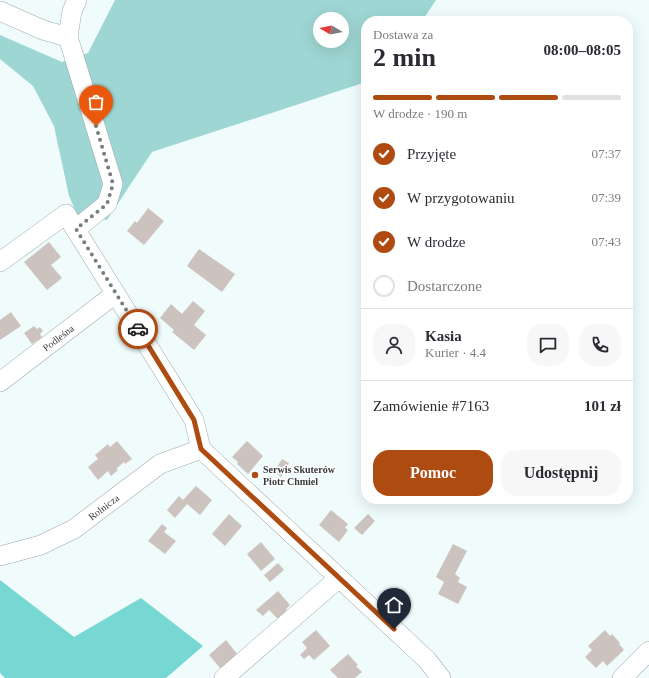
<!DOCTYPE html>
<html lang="pl">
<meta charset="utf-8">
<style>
:root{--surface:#fff;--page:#f7f7f7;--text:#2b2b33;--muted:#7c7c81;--line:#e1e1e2;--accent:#ae4b10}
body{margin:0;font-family:"Times New Roman",serif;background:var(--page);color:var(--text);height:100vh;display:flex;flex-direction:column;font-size:15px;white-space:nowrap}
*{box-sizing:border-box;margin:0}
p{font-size:13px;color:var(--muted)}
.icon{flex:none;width:22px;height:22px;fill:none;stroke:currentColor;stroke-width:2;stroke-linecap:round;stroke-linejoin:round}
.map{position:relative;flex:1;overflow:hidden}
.panel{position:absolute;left:361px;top:16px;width:272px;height:488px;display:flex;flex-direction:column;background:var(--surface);border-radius:16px;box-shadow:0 4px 16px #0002}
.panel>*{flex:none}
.needle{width:26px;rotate:280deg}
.controls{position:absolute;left:313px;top:12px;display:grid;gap:8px}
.controls a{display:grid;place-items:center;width:36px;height:36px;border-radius:50%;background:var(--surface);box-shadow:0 4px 16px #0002;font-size:20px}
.pin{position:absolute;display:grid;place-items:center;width:34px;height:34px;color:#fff;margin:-41px -17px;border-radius:50% 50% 50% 0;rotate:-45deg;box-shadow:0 0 4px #0007}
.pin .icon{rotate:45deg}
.courier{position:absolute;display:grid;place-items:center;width:40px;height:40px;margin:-20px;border:3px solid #ae4b10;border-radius:50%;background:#fff;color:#222;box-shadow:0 1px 5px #0007}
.overview em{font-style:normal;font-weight:600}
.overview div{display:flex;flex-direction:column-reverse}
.overview{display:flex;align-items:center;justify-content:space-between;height:68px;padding:0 12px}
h1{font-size:26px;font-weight:600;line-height:30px}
.bar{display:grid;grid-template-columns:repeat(4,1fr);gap:6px 4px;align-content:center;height:48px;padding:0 12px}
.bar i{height:5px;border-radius:3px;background:var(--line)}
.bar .active{background:var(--accent)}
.bar p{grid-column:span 4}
.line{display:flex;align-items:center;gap:10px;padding:0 12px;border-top:1px solid var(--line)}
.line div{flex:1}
.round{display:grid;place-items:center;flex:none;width:42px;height:42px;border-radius:16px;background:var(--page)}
ol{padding:0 12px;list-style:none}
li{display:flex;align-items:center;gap:12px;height:44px}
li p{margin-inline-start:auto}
li .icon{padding:4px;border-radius:50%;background:var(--accent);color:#fff;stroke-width:4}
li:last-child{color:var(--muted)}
li i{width:22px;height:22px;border:2px solid var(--line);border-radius:50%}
.primary-button{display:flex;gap:8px;margin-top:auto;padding:8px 12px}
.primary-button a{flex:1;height:46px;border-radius:16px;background:var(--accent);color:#fff;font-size:16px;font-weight:600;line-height:46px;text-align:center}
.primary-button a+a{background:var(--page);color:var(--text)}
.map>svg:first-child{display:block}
.green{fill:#9ed6d3;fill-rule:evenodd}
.forest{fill:#77d7d2}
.building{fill:#cdc3be}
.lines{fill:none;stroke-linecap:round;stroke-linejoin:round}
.minor-casing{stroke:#9ea9a9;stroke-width:20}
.minor{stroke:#fff;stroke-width:19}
.done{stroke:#767e7e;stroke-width:4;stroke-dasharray:0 7.2}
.route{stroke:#ae4b10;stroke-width:5}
.poi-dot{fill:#ae4b10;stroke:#fff;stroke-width:1.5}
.labels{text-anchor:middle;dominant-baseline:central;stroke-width:3;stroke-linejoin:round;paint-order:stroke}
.street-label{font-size:10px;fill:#353a3a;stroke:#fff}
.poi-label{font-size:10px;font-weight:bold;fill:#353a3a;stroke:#fff;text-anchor:start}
</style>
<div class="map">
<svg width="649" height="678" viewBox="0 0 649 678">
<rect width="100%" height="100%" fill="#effcfb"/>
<!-- green -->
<path class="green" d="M115,0H436L422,21H366V82L152,152L107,220L77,214L69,196L54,126L33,86L0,59V35L62,62L88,53ZM320,19H342V41H320Z"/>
<!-- forest -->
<path class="forest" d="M0,580L74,637L141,598L203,646L166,678H5L0,673Z"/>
<!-- building -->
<g class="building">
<path d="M148,208L164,221L144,245L127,231L135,221L137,223Z"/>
<path d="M49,242L61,257L51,265L62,278L47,290L24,262Z"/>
<path d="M199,249L235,274L222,292L187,266Z"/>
<path d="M193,301L205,311L194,325L206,335L194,350L172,332L174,330L160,318L171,304L182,314Z"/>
<path d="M11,312L21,326L0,340V320Z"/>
<path d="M34,326L37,329L40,327L43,331L40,334L42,337L32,344L24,333Z"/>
<path d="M117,441L132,459L125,464L124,462L116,469L118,470L111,476L108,471L98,480L88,467L98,459L95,455L108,444L110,447Z"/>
<path d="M247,441L263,456L248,474L237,464L238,462L232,457Z"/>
<path d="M282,459L289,463L281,477L274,472Z"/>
<path d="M196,486L212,500L200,515L187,504L175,518L167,510L179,496L183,500Z"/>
<path d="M331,510L348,524L345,528L348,530L339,542L319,525Z"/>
<path d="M229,514L242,526L225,546L212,534Z"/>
<path d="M368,514L375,521L362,535L354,528Z"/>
<path d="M162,524L167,528L164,532L176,541L165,554L148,541Z"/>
<path d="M261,542L275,559L261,571L247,554Z"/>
<path d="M453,544L467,551L455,574L460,578L458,582L467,587L458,604L438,594L444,582L436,577Z"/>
<path d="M278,563L284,570L270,582L264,575Z"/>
<path d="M278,591L290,605L286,609L287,610L278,619L269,610L263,616L256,610Z"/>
<path d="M316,630L330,646L314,660L309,655L304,659L300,655L307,648L302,642Z"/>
<path d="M605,630L610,636L612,634L620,643L619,644L624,650L607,666L603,661L596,668L585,657L592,650L588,646Z"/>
<path d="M226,640L238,655L221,669L209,655Z"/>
<path d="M348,654L358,665L356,666L362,672L355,678H338L330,670Z"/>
</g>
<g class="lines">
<!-- minor casing -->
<g class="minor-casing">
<g id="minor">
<path d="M0,11L43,30L68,37"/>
<path d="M76,229L107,204L113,184L68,37L72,11L77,0"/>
<path d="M0,262L66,214L194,420L201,449L427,660L441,678"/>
<path id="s1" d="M0,382L115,294"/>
<path id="s2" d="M0,556L41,545L74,529L160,464L201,449"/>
<path d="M224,678L339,578"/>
<path d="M622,678L649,651"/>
</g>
</g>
<!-- minor -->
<use href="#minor" class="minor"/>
</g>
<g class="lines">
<!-- done -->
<path class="done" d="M96,126L113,184L107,204L76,229L138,329"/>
<!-- route -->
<path class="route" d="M138,329L194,420L201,449L394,629"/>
</g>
<!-- markers -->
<circle class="poi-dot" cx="255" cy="475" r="4"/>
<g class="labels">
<!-- street labels -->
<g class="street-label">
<text stroke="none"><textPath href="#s1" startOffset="73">Podleśna</textPath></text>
<text stroke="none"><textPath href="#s2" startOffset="116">Rolnicza</textPath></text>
</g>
<!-- poi labels -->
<g class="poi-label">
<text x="263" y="469">Serwis Skuterów<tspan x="263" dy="12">Piotr Chmiel</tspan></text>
</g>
</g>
</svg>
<div class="controls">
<a><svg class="needle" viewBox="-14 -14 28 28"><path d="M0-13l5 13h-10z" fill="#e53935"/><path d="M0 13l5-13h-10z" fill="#7c7c81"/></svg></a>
</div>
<div class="pin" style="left:96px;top:126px;background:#ea580c"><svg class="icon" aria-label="bag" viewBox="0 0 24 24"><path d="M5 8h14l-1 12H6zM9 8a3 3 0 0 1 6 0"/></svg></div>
<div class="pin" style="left:394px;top:629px;background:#1f2937"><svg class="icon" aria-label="home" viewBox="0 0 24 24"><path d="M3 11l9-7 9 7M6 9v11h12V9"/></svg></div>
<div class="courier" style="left:138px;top:329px"><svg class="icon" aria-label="car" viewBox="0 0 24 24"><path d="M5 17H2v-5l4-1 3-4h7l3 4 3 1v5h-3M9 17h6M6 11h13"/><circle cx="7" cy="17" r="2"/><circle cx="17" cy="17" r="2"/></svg></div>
<section class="panel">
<div class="overview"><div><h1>2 min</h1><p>Dostawa za</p></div><em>08:00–08:05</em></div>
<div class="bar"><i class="active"></i><i class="active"></i><i class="active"></i><i></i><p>W drodze · 190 m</p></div>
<ol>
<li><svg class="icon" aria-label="check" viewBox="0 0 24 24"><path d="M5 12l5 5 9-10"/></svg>Przyjęte<p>07:37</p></li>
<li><svg class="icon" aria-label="check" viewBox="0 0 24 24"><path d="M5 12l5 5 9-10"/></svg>W przygotowaniu<p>07:39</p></li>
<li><svg class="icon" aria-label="check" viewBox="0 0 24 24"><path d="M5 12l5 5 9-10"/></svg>W drodze<p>07:43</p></li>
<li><i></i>Dostarczone</li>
</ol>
<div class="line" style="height:72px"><a class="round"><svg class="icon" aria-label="person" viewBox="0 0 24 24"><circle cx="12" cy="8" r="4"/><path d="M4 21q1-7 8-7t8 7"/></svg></a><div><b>Kasia</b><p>Kurier · 4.4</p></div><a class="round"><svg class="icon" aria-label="chat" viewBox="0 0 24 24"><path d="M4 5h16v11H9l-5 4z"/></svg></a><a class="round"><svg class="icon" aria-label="phone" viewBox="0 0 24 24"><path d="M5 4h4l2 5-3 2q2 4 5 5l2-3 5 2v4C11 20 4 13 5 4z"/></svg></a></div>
<div class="line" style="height:52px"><div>Zamówienie #7163</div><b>101 zł</b></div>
<div class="primary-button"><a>Pomoc</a><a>Udostępnij</a></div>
</section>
</div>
